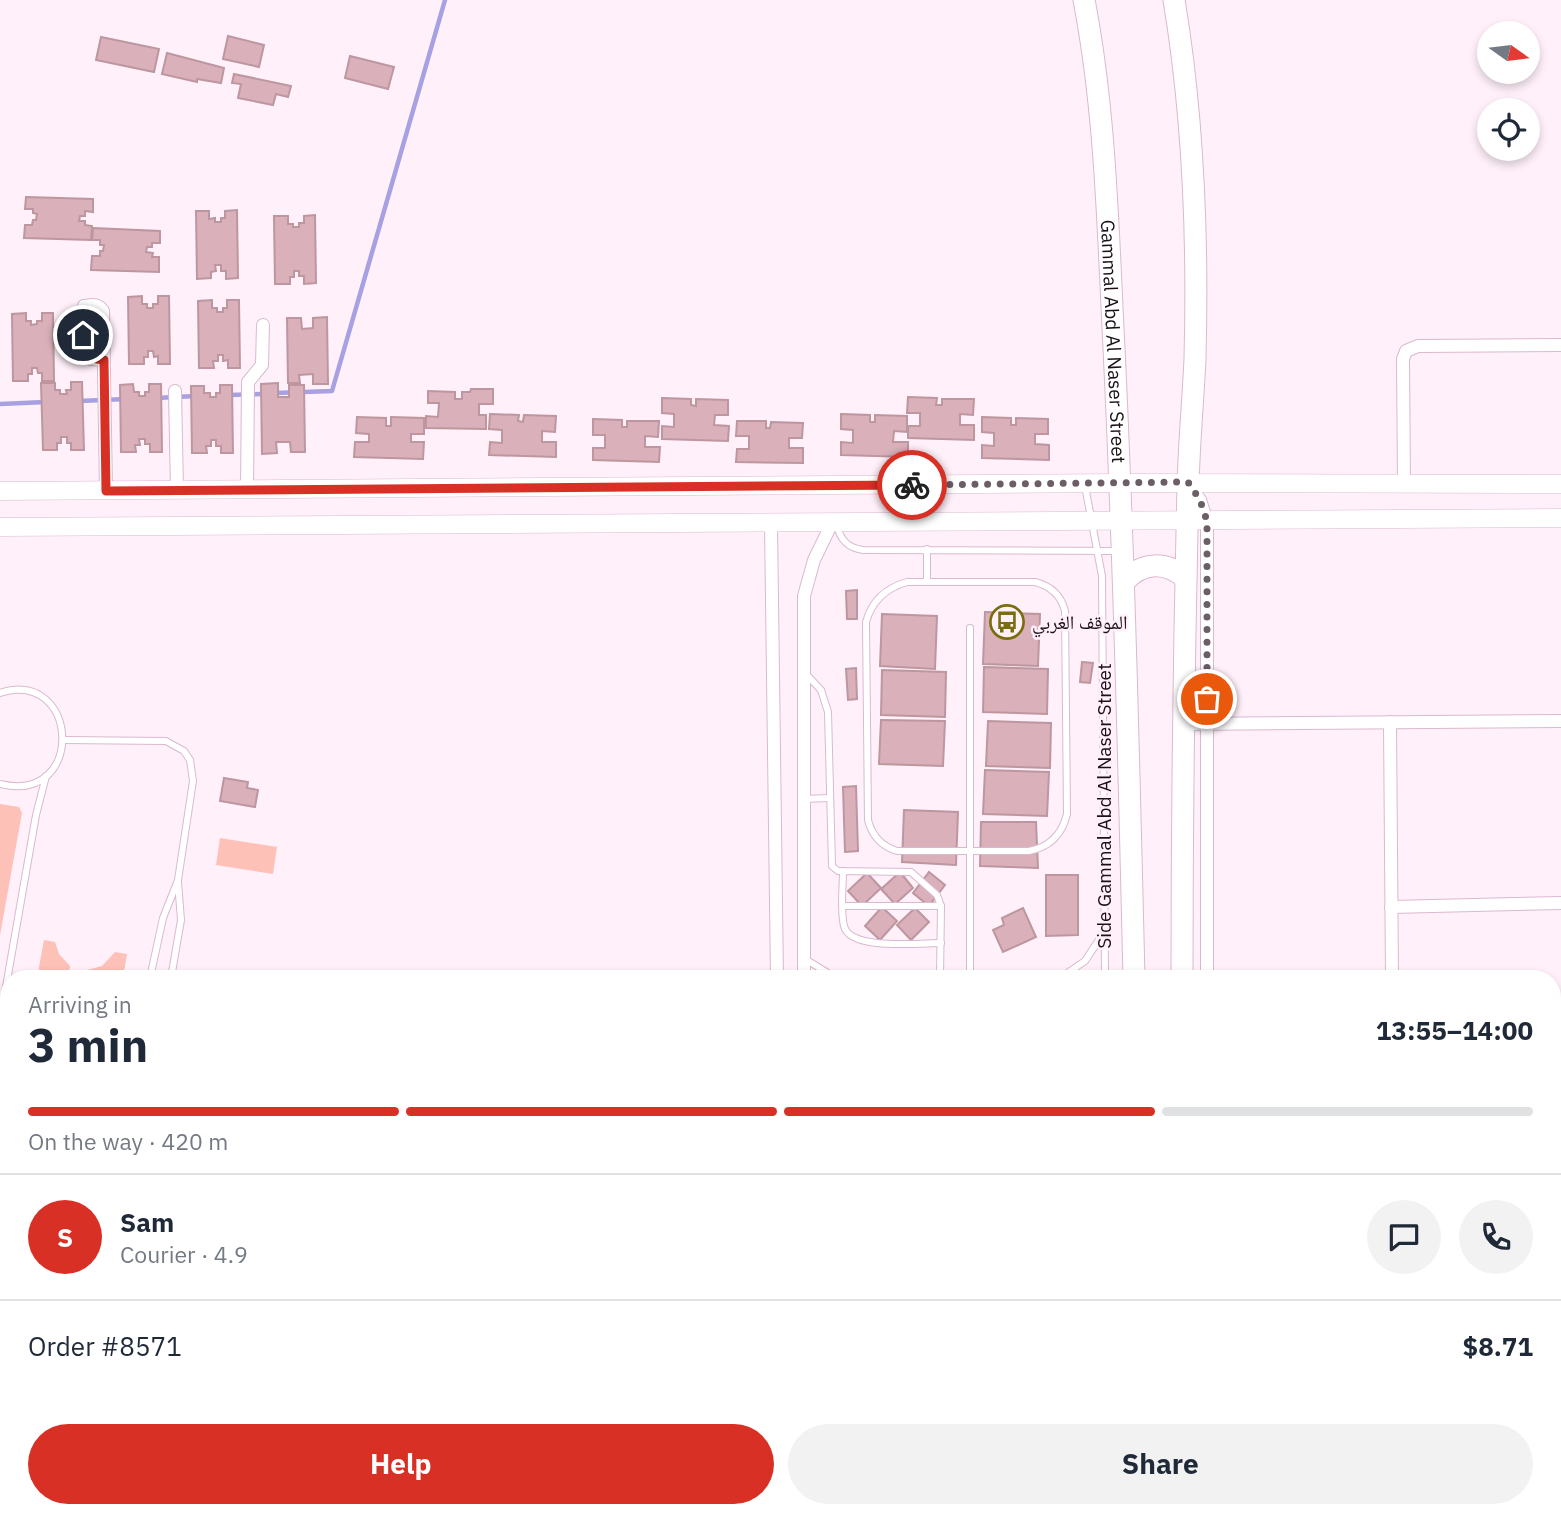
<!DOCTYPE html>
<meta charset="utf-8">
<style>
:root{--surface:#fff;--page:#f2f2f3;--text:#1f2937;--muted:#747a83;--line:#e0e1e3;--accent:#d93025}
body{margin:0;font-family:"IBM Plex Sans","Noto Naskh Arabic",sans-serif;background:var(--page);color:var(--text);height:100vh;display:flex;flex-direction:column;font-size:26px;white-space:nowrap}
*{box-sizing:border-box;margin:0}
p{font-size:23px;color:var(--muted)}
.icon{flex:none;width:38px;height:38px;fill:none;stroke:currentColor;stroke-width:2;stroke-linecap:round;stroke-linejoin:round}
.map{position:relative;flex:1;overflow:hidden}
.sheet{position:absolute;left:0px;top:970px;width:1561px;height:548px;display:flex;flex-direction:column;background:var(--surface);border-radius:28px 28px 0 0;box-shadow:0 4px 10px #0003}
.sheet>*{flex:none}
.needle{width:46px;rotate:104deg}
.buttons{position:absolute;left:1477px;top:21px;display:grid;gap:14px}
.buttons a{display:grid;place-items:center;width:63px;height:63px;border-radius:50%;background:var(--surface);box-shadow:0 4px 10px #0003;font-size:35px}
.pin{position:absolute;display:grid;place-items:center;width:60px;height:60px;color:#fff;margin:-30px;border:4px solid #fff;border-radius:50%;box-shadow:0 2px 7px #0007}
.courier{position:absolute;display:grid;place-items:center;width:70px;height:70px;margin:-35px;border:5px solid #d93025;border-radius:50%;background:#fff;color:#222;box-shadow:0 2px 9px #0007}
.head em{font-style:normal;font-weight:800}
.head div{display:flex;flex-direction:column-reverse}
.head{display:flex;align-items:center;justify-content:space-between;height:119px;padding:0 28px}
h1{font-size:46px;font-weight:800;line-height:52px}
.bar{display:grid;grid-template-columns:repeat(4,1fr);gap:10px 7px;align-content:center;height:84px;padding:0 28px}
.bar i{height:9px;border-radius:5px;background:var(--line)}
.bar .active{background:var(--accent)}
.bar p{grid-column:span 4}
.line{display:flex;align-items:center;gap:18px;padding:0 28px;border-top:2px solid var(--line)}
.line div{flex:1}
.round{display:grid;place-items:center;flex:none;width:74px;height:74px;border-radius:37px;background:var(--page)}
.button{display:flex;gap:14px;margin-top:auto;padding:14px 28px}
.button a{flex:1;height:80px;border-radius:42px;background:var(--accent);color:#fff;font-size:28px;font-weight:800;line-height:80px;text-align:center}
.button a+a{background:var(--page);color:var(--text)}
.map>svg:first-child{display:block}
.green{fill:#fec1b8}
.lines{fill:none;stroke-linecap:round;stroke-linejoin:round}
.stream{stroke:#a7a0e2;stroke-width:4.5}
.building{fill:#dab1bb;stroke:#bd969f;stroke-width:2}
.service-casing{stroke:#dab9cf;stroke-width:8}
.minor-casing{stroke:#dab9cf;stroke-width:14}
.secondary-casing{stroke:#dab9cf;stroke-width:19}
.primary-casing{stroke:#dab9cf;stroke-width:23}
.service{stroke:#fff;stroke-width:6}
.minor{stroke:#fff;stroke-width:12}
.secondary{stroke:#fff;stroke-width:18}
.primary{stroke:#fff;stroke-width:21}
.done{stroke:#6b5e67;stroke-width:7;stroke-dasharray:0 12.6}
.route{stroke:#d93025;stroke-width:9}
.labels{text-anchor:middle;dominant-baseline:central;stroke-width:5;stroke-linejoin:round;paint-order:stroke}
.street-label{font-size:19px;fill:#1b1018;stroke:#fff0fa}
.poi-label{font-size:19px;fill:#1b1018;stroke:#fff0fa;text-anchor:start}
</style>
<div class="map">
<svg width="1561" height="1517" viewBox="0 0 1561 1517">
<rect width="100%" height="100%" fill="#fff0fa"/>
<!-- green -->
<g class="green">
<path d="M0,804L19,807L22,813L0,935Z"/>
<path d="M220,838L277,847L273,874L216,865Z"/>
<path d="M44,940L55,942L59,954L70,966L68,978H37Z"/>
<path d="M115,952L127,954L123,978H85L87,970L102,966Z"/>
<path d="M5,1170H9V1342L0,1340V1199Z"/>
</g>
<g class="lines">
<!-- stream -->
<g class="stream">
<path d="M275,393L332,391L445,0"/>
<path d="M229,395L266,394"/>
<path d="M156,398L196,396"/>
<path d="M79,401L126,399"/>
<path d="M0,404L46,402"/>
</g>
</g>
<!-- building -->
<g class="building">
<path d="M228,36L264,45L259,67L223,59Z"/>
<path d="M101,37L159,49L154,72L96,60Z"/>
<path d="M167,53L224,68L221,83L197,79V82L162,74Z"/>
<path d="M350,56L394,67L388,89L345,78Z"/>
<path d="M234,74L291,86L288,97L276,94L273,105L238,98L241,84L232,83Z"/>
<path d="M26,197L93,199V212L85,211V216H80L79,221H85V225L92,226L91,240L24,238L25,225H32L33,220H36L37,214L33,213V209H25Z"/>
<path d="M237,210L238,278L226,279V271H221V265H215L216,271L211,272V278L197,279L196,211H209V219L215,218V222H221V218H225V211Z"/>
<path d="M315,215L316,283L304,284V276H299V271H294V277H290V284H275L274,216H288V224H293V227H299V223H304V216Z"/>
<path d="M93,228L160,231V243H152V247H147L146,252L153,253L152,257H159V272L91,270L92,256H100V251H103L104,245H100V240H92Z"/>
<path d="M142,296V304H147V308H153V304H158V296H169L170,364H158V356L154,357L153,351H148V357H144V364H129L128,297Z"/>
<path d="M212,300V308H217V312H223V308H227V300H239L240,368H228V360L223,361V355H218V361H213L214,368H199L198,301Z"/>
<path d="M26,313V321H31V325L37,324V321H42V313H53L54,381H42V373H38L37,368H32V374H28V381H13L12,314Z"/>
<path d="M327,317L328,384H313V374L299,375L300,383H288L287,318H301L302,329L313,328V318Z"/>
<path d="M71,382H82L84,450H71V443H67V437H61V443H57V450H43L41,383H55V390H60V394H67L66,390H71Z"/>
<path d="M278,383V397H289V385H304L305,452H291L290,442H276L277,453L262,454L261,384Z"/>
<path d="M133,384L134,392H139V396H145V392H149V384H161L162,452H150V444H145V439H139L140,445H135L136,452H121L120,385Z"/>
<path d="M220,385H232L233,453H221V446H216V440H211V446H206L207,453H192L191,386H204V393H210V397H216V393H220Z"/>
<path d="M471,389H493V404H479V415H486V429L426,428V416L438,417L439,403H428V391L455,392V399H462V392H470Z"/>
<path d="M908,397L937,398L936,405H942V399H974L973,415L960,414V425H974V440L908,438V426H920V413H907Z"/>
<path d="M662,398L691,399V405L696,406V399L728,400V415H715L714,425L729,426L728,441L662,439V426L674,427V414L662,413Z"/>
<path d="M490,414L519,415L518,421L523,422L524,415L556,416L555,432L542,431V442H556V457L489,455L490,442L502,443V430L489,429Z"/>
<path d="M841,414L870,415V422H875V415L907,416V432L894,431L893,442H908V457L841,455V442L853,443V430L841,429Z"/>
<path d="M357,417L386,418V426H391V417L424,418V434H411V442H424L423,459L354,457L355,442H369V434L356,433Z"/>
<path d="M982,417L1011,418V425H1016V418L1048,419V434H1035V444L1049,445V460L982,458V445L994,446V433L982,432Z"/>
<path d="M593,419L622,420V427H627V421H659L658,437L645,436V447H660L659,462L593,460V448H605V435H593Z"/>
<path d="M737,421H766V428H770L771,422L803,423L802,438H789V448H803V463L736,462L737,449H749V436H736Z"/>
<path d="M857,590V619H847L846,591Z"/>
<path d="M985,612L1040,614L1038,666L983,664Z"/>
<path d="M882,614L937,616L935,669L880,666Z"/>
<path d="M1082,662L1093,663L1090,683L1080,682Z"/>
<path d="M984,667L1048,669L1047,714L983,712Z"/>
<path d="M856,668L857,699L848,700L846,669Z"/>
<path d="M882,670L946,672L945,717L881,715Z"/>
<path d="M881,720L945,721L943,766L879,764Z"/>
<path d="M988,721L1051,723L1050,768L986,766Z"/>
<path d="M985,770L1049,772L1047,816L983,814Z"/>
<path d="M224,778L248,782L247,788L258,790L255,807L220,801Z"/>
<path d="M856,786L858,851L845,852L843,787Z"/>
<path d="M904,810L958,812L956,865L902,862Z"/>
<path d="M981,822H1036L1038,868L980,866Z"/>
<path d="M900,872L913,888L895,904L881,889Z"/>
<path d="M929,872L945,885L929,906L913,893Z"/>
<path d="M867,873L881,888L862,906L848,891Z"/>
<path d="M1046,875H1078V935L1046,936Z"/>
<path d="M882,907L897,921L880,940L865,926Z"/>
<path d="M915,908L929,922L911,940L897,925Z"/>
<path d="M1023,908L1036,937L1003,952L993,930L1004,925L1002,918Z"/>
<path d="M0,1414L9,1415V1508H22L21,1517H0Z"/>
<rect x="740" y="1508" width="23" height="9"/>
</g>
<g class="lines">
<!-- service casing -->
<g class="service-casing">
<g id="service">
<path d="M1085,486L1102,576L1105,978"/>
<path d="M837,525C840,540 848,548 863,550L1117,551"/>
<path d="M907,582H1035C1051,586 1061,595 1065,611L1067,814C1062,835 1050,847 1029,851H897C881,846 872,836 868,820L866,622C872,600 886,588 907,582Z"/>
<path d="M927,582V549"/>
<path d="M806,674L821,690L828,712L832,866L838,871L911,872L937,895L941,906L940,978"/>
<path d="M0,693C79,667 87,805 0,784"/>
<path d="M64,740L166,741L184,751L190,760L193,781L178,880L163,918L150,978"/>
<path d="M803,799L829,798"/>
<path d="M843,871C843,888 840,909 844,926C850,951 920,943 941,943"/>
<path d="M843,906H941"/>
<path d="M805,959L836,978"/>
<path d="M171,978L181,920L178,882"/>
<path d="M970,978V628"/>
<path d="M1060,978L1085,961L1104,932"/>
<path d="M0,1021L36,815L46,776"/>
<path d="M698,1508L699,1517"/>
<path d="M949,1508V1517"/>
<path d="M1108,1508V1517"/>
<path d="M78,1517V1508"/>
<path d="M98,1517V1508"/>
<path d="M127,1517L129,1508"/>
<path d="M229,1517L230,1508"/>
<path d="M266,1517L267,1508"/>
<path d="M295,1517L297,1508"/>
<path d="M332,1517L333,1508"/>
<path d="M366,1517L367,1508"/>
<path d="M404,1517L405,1508"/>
</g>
</g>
<!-- minor casing -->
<g class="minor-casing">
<g id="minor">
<path d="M104,360L91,359C80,349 78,320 84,306C92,305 98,303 103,311L106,490"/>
<path d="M175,391L177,490"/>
<path d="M1404,483L1403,359L1406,351L1418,346L1561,345"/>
<path d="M1190,486L1200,500L1207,521V978"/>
<path d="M247,490L248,382L262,365L263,325"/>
<path d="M771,524L777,978"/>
<path d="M1390,722L1392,978"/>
<path d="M1182,724L1561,721"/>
<path d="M1391,907L1561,903"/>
<path d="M804,978V596L814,560L832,523"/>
<path d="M1552,1219H1561"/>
<path d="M1552,1416L1561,1415"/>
<path d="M784,1508V1517"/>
<path d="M806,1508V1517"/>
<path d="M1207,1517V1508"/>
</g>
</g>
<!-- secondary casing -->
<g class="secondary-casing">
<g id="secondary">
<path d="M0,491L1121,483L1561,484"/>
<path d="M0,527L1561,518"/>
</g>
</g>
<!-- primary casing -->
<g class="primary-casing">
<g id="primary">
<path id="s1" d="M1084,0C1106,114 1108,232 1114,348C1124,558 1129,768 1134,978"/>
<path d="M1174,0C1193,114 1198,244 1195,359C1193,401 1189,444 1188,486C1184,650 1182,814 1182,978"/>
<path d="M1124,582C1142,561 1167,561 1186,579"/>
<path d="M1134,1508V1517"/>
<path d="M1181,1517V1508"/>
</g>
</g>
<!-- service -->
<use href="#service" class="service"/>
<!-- minor -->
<use href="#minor" class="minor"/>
<!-- secondary -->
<use href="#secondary" class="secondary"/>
<!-- primary -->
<use href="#primary" class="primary"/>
</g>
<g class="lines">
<!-- done -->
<path class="done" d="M912,485L1188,482L1200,500L1207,521V699"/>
<!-- route -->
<path class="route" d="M83,335C85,354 83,358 104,360L106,491L912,485"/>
</g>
<!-- icons -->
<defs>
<g id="bus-ring" transform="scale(1.75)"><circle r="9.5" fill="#fff0fa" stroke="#796e0b" stroke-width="1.5"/><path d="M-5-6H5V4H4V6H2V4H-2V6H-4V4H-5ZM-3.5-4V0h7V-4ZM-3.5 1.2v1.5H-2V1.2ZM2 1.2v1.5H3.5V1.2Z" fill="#796e0b"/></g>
</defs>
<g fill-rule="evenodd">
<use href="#bus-ring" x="1007" y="622"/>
</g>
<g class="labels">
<!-- street labels -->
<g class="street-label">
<text stroke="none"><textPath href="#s1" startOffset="343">Gammal Abd Al Naser Street</textPath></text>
<text transform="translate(1104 806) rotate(-90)">Side Gammal Abd Al Naser Street</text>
</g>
<!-- poi labels -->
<g class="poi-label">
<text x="1032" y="622">الموقف الغربي</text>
</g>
</g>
</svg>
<div class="buttons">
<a><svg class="needle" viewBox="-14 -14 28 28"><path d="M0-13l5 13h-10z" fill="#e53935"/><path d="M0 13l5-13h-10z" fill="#747a83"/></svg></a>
<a><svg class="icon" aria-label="locate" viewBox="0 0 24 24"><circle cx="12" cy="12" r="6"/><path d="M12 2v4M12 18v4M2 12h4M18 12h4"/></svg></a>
</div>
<div class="pin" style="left:1207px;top:699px;background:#ea580c"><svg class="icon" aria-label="bag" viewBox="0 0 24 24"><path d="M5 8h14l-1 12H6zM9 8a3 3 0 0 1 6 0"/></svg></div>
<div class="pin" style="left:83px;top:335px;background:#1f2937"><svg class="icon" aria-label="home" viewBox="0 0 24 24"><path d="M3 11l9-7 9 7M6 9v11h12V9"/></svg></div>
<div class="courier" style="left:912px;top:485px"><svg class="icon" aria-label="bike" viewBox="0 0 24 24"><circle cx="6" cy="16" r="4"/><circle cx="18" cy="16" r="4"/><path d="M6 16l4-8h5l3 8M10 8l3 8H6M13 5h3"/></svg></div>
<section class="sheet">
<div class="head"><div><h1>3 min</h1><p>Arriving in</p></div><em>13:55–14:00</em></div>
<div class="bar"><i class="active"></i><i class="active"></i><i class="active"></i><i></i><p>On the way · 420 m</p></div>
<div class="line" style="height:126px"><b class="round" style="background:var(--accent);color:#fff">S</b><div><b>Sam</b><p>Courier · 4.9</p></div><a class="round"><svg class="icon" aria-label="chat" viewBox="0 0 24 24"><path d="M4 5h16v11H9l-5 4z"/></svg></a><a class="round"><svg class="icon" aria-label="phone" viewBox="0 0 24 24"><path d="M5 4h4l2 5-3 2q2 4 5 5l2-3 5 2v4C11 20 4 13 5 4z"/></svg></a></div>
<div class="line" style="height:91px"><div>Order #8571</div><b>$8.71</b></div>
<div class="button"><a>Help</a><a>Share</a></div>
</section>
</div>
